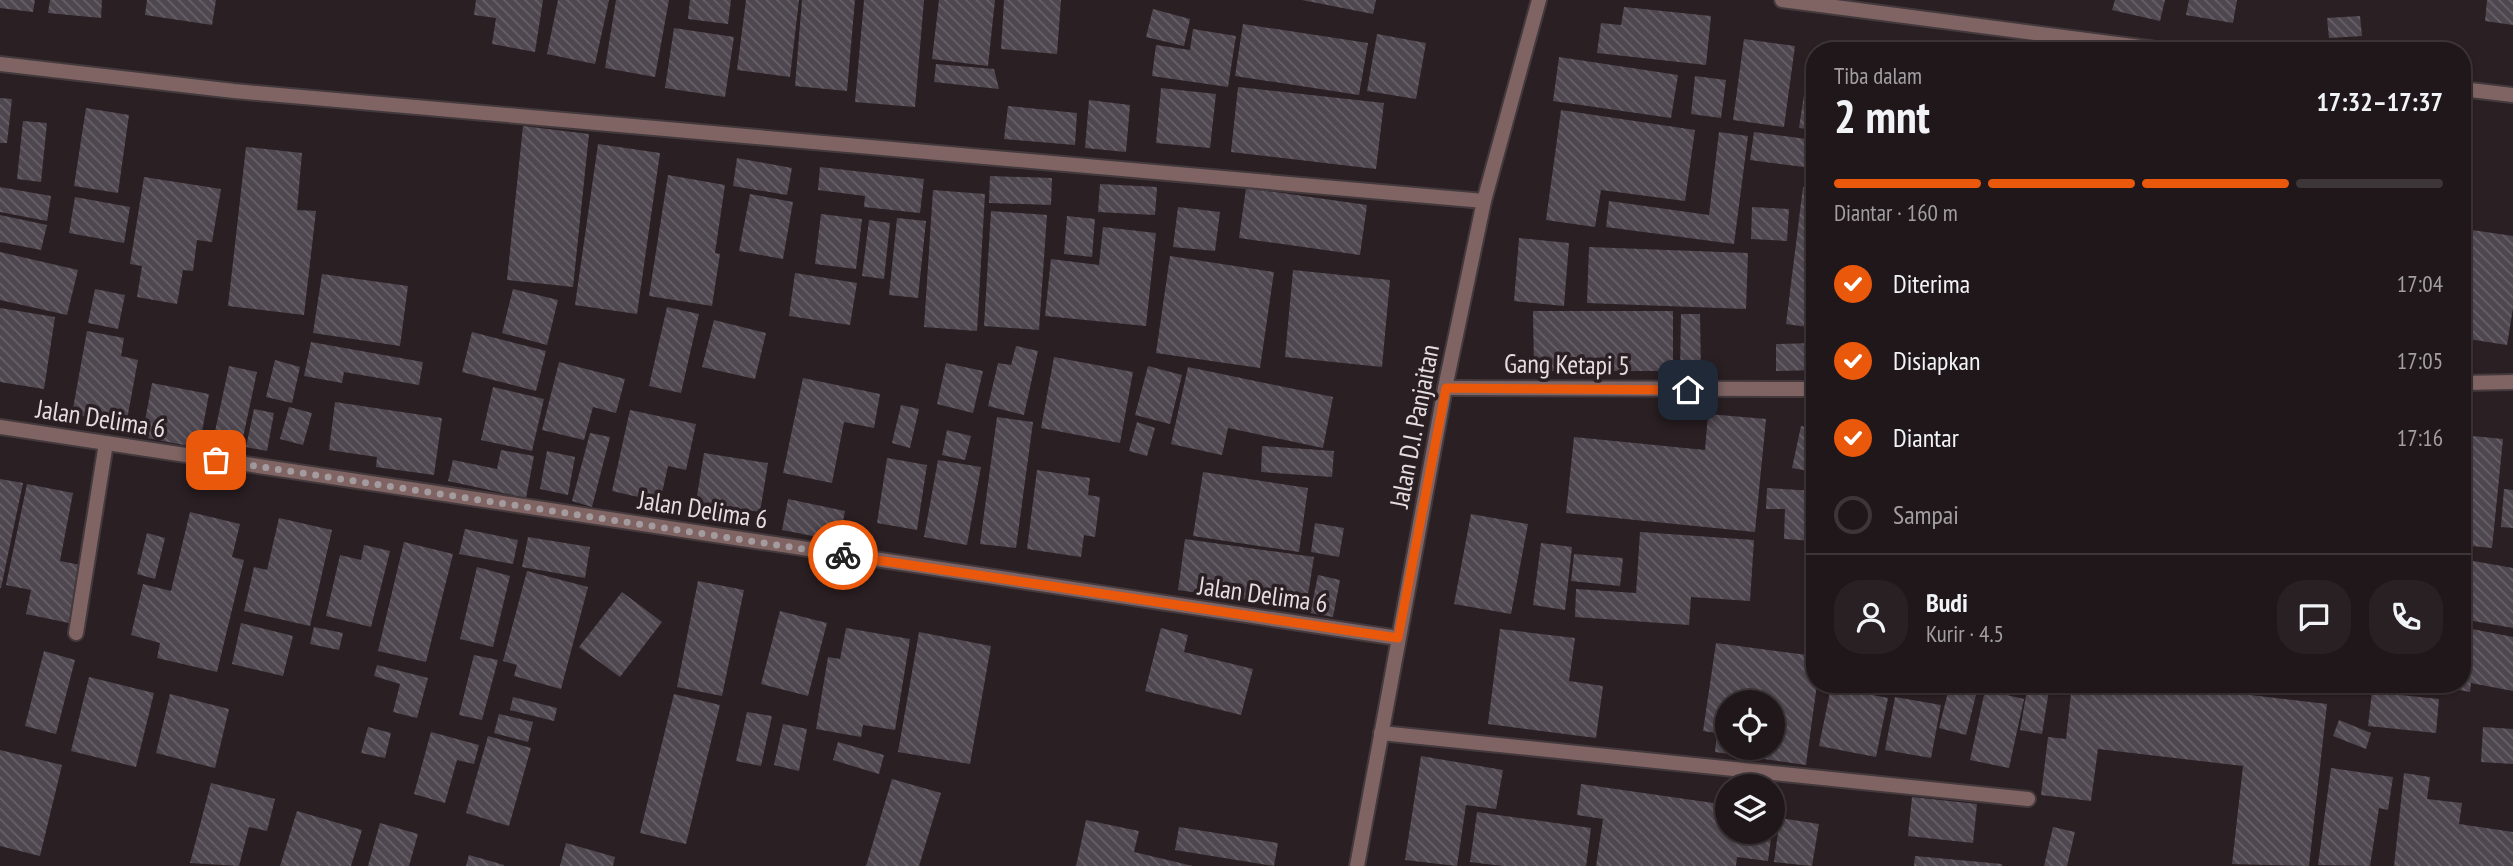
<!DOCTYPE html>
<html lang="id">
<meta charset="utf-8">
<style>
:root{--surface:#20171a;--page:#282023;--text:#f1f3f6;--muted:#a29fa2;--line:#3d3639;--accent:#ea580c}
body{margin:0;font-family:"PT Sans Narrow",sans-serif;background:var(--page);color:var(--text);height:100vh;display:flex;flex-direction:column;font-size:26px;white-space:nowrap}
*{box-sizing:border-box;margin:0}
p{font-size:23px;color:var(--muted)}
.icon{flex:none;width:38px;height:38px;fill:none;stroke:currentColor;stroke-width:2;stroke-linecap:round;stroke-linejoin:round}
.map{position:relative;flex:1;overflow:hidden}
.drawer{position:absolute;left:1806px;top:42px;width:665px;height:651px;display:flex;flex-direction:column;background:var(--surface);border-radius:28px;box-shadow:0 2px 5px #0004,0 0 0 2px var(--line)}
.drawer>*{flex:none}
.buttons{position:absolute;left:1715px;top:690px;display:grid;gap:14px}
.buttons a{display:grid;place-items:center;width:70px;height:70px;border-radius:50%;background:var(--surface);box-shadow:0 2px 5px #0004,0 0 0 2px var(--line);font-size:35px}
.pin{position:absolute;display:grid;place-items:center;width:60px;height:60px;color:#fff;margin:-30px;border-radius:14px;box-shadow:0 4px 10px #0006}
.courier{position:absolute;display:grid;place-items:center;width:70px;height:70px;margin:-35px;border:5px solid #ea580c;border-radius:50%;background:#fff;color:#222;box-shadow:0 2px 9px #0007}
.headline em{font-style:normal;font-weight:600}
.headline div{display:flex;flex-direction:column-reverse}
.headline{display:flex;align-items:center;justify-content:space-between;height:119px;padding:0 28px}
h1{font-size:46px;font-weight:600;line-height:52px}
.bar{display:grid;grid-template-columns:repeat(4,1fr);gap:10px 7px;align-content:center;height:84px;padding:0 28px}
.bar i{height:9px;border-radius:5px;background:var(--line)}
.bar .active{background:var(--accent)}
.bar p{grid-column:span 4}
.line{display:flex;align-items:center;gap:18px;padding:0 28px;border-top:2px solid var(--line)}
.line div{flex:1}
.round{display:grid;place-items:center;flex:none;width:74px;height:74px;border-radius:28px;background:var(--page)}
ol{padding:0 28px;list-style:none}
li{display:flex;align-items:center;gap:21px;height:77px}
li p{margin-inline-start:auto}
li .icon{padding:7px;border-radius:50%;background:var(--accent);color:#fff;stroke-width:4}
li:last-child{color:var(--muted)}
li i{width:38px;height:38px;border:4px solid var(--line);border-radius:50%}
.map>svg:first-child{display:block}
.building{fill:url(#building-back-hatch);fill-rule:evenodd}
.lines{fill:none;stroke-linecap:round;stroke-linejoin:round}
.minor-casing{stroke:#443a3d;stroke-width:18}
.tertiary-casing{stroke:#443a3d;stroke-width:18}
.minor{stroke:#7f6463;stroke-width:14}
.tertiary{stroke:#7f6463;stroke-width:14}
.done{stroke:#a49b9e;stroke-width:7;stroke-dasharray:0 12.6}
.route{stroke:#ea580c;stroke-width:9}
.labels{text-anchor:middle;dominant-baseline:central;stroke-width:7;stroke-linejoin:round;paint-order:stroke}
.street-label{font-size:26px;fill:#e5dee0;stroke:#2a1f23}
</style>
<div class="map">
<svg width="2513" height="866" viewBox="0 0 2513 866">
<defs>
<pattern id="building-back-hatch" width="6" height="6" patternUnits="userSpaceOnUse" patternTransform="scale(1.75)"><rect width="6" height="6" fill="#4f474f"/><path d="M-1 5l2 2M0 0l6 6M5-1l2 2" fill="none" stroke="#686168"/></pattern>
</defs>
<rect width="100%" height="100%" fill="#2a1f23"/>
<!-- building -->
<g class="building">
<path d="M0,0H35L33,12L0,8Z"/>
<path d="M50,0H102L101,18L48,13Z"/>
<path d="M147,0H216L212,25L145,15Z"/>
<path d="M476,0H543L535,52L492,44L496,18L474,15Z"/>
<path d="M558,0H609L595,64L547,54Z"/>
<path d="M616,0H669L655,77L605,68Z"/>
<path d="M690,0H731L728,24L688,19Z"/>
<path d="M746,0H799L790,77L737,70Z"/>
<path d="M802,0H855L847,91L795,86Z"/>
<path d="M864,0H924L915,107L855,102Z"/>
<path d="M939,0H995L988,66L932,59Z"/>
<path d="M1004,0H1061L1057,54L1001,49Z"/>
<path d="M1302,0H1376L1373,14Z"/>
<path d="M2115,0H2165L2160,21L2112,10Z"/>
<path d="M2189,0H2237L2233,23L2186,15Z"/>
<path d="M2487,0H2513V25L2485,21Z"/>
<path d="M1624,7L1711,16L1706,65L1597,53L1601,23L1621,25Z"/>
<path d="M1153,9L1190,19L1184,46L1146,37Z"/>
<path d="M2360,16L2362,36L2329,38L2327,18Z"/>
<path d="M1243,24L1368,43L1359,95L1235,76Z"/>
<path d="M674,28L734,37L725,97L665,88Z"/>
<path d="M1193,29L1236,36L1228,87L1152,76L1156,45L1190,50Z"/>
<path d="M1377,34L1426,43L1416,99L1367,91Z"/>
<path d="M1744,39L1795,46L1784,127L1733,120Z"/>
<path d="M1559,57L1678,75L1671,118L1553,101Z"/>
<path d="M936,64L994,69L999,89L934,82Z"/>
<path d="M1808,68L1815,69V130L1799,128Z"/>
<path d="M1695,76L1726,80L1721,118L1691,114Z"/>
<path d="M1238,87L1384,103L1376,169L1231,152Z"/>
<path d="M1161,88L1216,94L1210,148L1156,143Z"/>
<path d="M0,98L12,99L7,143H0Z"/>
<path d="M1089,100L1130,105L1126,152L1085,148Z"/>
<path d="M1008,106L1077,113L1075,145L1004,139Z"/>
<path d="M86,108L129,115L118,193L74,186Z"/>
<path d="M1561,110L1695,130L1685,201L1601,190L1595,227L1546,220Z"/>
<path d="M23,121L47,123L41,182L17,179Z"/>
<path d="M523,126L589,134L573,287L507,280Z"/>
<path d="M1719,132L1748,136L1734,244L1606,227L1609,201L1709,215Z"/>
<path d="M1754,132L1807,139L1804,167L1750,160Z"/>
<path d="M598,144L660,153L637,314L575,305Z"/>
<path d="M246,147L302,153L297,210L316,211L304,315L228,306Z"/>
<path d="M737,158L792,168L787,195L733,186Z"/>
<path d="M820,167L924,179L920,213L864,207L865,196L818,190Z"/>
<path d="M668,175L725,185L715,253L720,254L712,306L649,296Z"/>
<path d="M990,176L1052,178L1051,205L989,203Z"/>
<path d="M144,177L221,189L212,242L197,240L193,271L183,270L177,304L137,297L142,266L130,264Z"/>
<path d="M1100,184L1157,187L1155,215L1098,212Z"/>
<path d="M0,187L51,196L47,221L0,212Z"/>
<path d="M1803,187L1815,189V328L1786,324Z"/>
<path d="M1246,188L1367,205L1360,255L1239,238Z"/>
<path d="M933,190L985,194L977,331L924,327Z"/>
<path d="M750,194L793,202L783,259L739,251Z"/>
<path d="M75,197L130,207L124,243L69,233Z"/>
<path d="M1178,207L1220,212L1215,251L1173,247Z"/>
<path d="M1752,207L1789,209L1787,241L1751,239Z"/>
<path d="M991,211L1047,215L1039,330L984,326Z"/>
<path d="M821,214L862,219L856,269L815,264Z"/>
<path d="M0,215L47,225L41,250L0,242Z"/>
<path d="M1067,216L1095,219L1092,257L1064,254Z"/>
<path d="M897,218L926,221L918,298L889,295Z"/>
<path d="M869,220L890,223L884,279L862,276Z"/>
<path d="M1103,227L1156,233L1146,326L1045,316L1051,259L1099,265Z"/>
<path d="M2472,230L2513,236V308L2507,345L2462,338V288Z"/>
<path d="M1519,238L1569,243L1564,306L1514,301Z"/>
<path d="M1589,247L1748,253L1746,309L1587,303Z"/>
<path d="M0,252L78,270L67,315L0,300Z"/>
<path d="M1170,256L1274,272L1260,368L1156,353Z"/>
<path d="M1293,270L1390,280L1382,367L1285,357Z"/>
<path d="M795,273L857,283L850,325L789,316Z"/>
<path d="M322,274L408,286L400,346L313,333Z"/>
<path d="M95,289L125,295L118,329L88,323Z"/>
<path d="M513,289L558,300L547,345L502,333Z"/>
<path d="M667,307L699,314L681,393L649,386Z"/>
<path d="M0,308L55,317L44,389L0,382Z"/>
<path d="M1533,311H1673V371H1534Z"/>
<path d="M1681,314H1700L1701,374H1680Z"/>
<path d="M714,320L766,333L755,379L702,367Z"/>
<path d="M87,331L124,338L121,356L138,360L126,425L72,414Z"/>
<path d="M472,332L546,351L536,391L462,372Z"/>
<path d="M311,342L423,362L419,385L344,372L342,383L304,376Z"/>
<path d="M1815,343V370L1776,371V344Z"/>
<path d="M1016,346L1038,351L1024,415L988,406L998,363L1011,365Z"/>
<path d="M1054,357L1133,372L1120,443L1041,428Z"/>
<path d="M275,360L300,367L292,403L266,397Z"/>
<path d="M559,362L625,379L616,413L593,407L584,440L542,430Z"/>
<path d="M946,363L983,371L973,413L937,404Z"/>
<path d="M229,366L257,372L242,442L214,436Z"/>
<path d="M1148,366L1182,375L1170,424L1135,415Z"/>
<path d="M1188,367L1333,397L1323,448L1228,428L1222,455L1171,444Z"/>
<path d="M803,378L880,394L874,428L844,422L832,483L783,473Z"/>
<path d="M152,383L209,394L199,448L142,437Z"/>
<path d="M493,387L544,399L532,451L481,440Z"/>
<path d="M335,402L442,418L434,475L376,467L377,457L329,450Z"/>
<path d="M901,405L919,409L910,448L892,443Z"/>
<path d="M289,407L312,413L303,445L280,439Z"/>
<path d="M254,409L274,413L267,451L246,447Z"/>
<path d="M630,410L696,424L686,470L668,466L660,502L612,491Z"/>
<path d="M1708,414L1766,419L1755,532L1566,513L1574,437L1705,450Z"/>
<path d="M997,417L1033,422L1016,548L980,544Z"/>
<path d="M1137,422L1155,428L1147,456L1129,451Z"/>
<path d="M1801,426L1815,429V472L1792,468Z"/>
<path d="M947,430L971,436L965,460L942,455Z"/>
<path d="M590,433L610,437L592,507L572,501Z"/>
<path d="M2462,435L2503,439L2492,548L2462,545Z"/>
<path d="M1262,446L1334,451L1332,477L1261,472Z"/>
<path d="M501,450L534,456L526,498L448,481L453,460L497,469Z"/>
<path d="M547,451L575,457L568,495L540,489Z"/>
<path d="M704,453L768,463L760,512L696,502Z"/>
<path d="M887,458L927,465L917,530L877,523Z"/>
<path d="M938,460L981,467L967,545L924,537Z"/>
<path d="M1037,470L1090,478L1088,495L1100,497L1095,537L1084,535L1081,557L1027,549Z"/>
<path d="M1203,472L1308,488L1299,552L1193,536Z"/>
<path d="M0,479L23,483L1,588H0Z"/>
<path d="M27,484L73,493L60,561L81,565L69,623L26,614L31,590L6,585Z"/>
<path d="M1767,488L1815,491V541L1784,539L1785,509H1766Z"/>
<path d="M2504,489L2513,490V528L2501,527Z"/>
<path d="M788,499L845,511L839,541L782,530Z"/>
<path d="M190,512L240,524L232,557L244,560L217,672L157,658L160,643L131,635L143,584L171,591Z"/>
<path d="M1471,514L1528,524L1511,614L1454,604Z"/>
<path d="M279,518L332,530L310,626L244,611L254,567L267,570Z"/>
<path d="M1315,523L1344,528L1339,557L1311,552Z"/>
<path d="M465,529L518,540L513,564L459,554Z"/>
<path d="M1640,532L1754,540L1750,601L1691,597L1689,625L1575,617L1576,589L1636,593Z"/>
<path d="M147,533L165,538L155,579L137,574Z"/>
<path d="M528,537L590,547L585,578L522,567Z"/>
<path d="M1185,539L1314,557L1306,608L1178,590Z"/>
<path d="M404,542L453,554L426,662L378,651Z"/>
<path d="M1541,543L1572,547L1565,610L1533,605Z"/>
<path d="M364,545L390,551L371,627L326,616L340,555L361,560Z"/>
<path d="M1574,554L1623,558L1620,586L1571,581Z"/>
<path d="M2462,559L2513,568V628L2462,619Z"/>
<path d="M477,567L510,576L493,647L460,639Z"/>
<path d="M527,571L588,587L561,689L514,676L517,665L503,661Z"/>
<path d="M1318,575L1340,580L1333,617L1310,613Z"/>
<path d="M698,581L744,590L722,696L677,687Z"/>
<path d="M622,592L662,622L620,677L579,647Z"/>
<path d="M780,611L827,623L808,696L761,684Z"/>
<path d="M241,623L293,636L283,676L232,664Z"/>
<path d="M314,627L343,633L339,650L310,644Z"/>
<path d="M2462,627L2513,637V691L2471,683L2470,692L2437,686L2462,684Z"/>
<path d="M846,628L910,639L895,730L863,725L861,737L816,729L828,657L840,659Z"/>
<path d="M1161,628L1188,635L1184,652L1253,669L1241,715L1145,691Z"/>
<path d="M1500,629L1575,638L1569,681L1603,686L1596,738L1488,724Z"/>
<path d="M919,632L991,646L970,764L898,752Z"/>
<path d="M1716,643L1815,656L1817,684L1806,765L1715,752L1717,733L1703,731ZM1727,702H1773V747H1727Z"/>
<path d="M44,651L75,660L56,734L25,726Z"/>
<path d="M474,655L498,660L482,720L459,715Z"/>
<path d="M377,665L428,678L417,718L393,712L400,684L374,676Z"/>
<path d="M89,677L154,693L136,767L71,751Z"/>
<path d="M2028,684H2050L2042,734L2020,730Z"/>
<path d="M2072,684H2158L2327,704L2309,866L2232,864L2243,766L2098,749L2091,801L2041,795L2048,737L2066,739Z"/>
<path d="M1831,687L1888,698L1876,757L1819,746Z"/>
<path d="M1949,688L1976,695L1966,735L1939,728Z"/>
<path d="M1985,690L2024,699L2009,768L1970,760Z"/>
<path d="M2372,692L2439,699L2436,733L2368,726Z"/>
<path d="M170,694L229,709L215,768L156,753Z"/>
<path d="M674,694L720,705L686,844L640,833Z"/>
<path d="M513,697L557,708L554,721L510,710Z"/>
<path d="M1895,697L1941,705L1931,758L1885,750Z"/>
<path d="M747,712L772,716L761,766L736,761Z"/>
<path d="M499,714L533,722L528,742L494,733Z"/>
<path d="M2339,720L2371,733L2366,749L2333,736Z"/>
<path d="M783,724L807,729L799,771L774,765Z"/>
<path d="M368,727L391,733L385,758L361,753Z"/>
<path d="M2483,727L2513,729V764L2481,762Z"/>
<path d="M431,732L479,745L474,764L457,760L445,803L414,794Z"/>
<path d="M488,736L531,748L509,826L466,813Z"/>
<path d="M838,742L884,755L879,774L833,760Z"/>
<path d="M0,750L62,765L40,856L0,846Z"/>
<path d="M1421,756L1503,770L1496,809L1466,805L1457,866L1405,860Z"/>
<path d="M2331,768L2393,777L2388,810L2379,808L2370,866L2318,865Z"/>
<path d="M2404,773L2430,777L2427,799L2462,803L2459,824L2513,832V866H2394Z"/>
<path d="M892,779L941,793L919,866H866Z"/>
<path d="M211,783L275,799L267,831L249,827L239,866L190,863Z"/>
<path d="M1581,784L1727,805V831H1772L1768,861L1737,857L1736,866H1596L1603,819L1577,815Z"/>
<path d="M1912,797L1977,804L1973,843L1908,836Z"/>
<path d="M297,811L362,830L351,866H280Z"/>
<path d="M1477,812L1591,828L1586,866H1503L1470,862Z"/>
<path d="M1780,818L1819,824L1812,866L1774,862Z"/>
<path d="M1086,820L1139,831L1134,852L1193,866H1076Z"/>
<path d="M380,823L418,834L409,866H368Z"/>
<path d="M1179,827L1278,843L1274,866L1175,850Z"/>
<path d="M2053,827L2075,832L2067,866H2044Z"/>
<path d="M566,843L615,857L613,866H560Z"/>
<path d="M469,855L504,865V866H466Z"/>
<path d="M1915,856L2002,864V866H1914Z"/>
</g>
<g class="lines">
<!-- minor casing -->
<g class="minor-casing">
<g id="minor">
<path d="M1782,0L2171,51"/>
<path d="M0,64L234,91L1484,201"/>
<path d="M2462,89L2513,95"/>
<path d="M2462,383L2513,382"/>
<path d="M1445,388L1815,389"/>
<path d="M0,427L1398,638"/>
<path d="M76,633L106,443"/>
<path d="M1381,733L2028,799"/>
</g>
</g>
<!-- tertiary casing -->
<g class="tertiary-casing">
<path id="tertiary" d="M1357,866L1445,388L1484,201L1539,0"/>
</g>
<!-- minor -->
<use href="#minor" class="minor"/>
<!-- tertiary -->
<use href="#tertiary" class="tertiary"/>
</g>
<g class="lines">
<!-- done -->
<path class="done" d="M216,460L843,555"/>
<!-- route -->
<path class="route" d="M843,555L1398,638L1446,388L1688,390"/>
</g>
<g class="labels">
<!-- street labels -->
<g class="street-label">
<text transform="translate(1567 364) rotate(1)">Gang Ketapi 5</text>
<text transform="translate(101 418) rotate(9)">Jalan Delima 6</text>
<text transform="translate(1414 426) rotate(-79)">Jalan D.I. Panjaitan</text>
<text transform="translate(703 509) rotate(9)">Jalan Delima 6</text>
<text transform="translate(1263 594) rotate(8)">Jalan Delima 6</text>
</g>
</g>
</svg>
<div class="buttons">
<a><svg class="icon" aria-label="locate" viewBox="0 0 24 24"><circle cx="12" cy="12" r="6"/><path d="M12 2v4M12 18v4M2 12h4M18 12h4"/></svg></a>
<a><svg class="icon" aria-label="layers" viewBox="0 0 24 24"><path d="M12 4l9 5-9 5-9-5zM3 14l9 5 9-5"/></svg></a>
</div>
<div class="pin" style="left:216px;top:460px;background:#ea580c"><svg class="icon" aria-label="bag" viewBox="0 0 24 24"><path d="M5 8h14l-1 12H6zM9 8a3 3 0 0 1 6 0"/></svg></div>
<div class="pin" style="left:1688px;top:390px;background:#1f2937"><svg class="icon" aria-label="home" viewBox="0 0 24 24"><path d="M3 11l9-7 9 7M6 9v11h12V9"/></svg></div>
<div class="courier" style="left:843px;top:555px"><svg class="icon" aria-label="bike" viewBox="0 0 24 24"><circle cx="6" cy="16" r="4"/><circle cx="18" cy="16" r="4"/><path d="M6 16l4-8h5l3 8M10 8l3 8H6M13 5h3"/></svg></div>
<section class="drawer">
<div class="headline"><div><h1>2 mnt</h1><p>Tiba dalam</p></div><em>17:32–17:37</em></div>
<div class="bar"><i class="active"></i><i class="active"></i><i class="active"></i><i></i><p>Diantar · 160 m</p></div>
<ol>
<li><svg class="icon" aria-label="check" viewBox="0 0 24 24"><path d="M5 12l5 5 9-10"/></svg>Diterima<p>17:04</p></li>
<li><svg class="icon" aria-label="check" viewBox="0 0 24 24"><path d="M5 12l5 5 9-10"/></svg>Disiapkan<p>17:05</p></li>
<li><svg class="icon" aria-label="check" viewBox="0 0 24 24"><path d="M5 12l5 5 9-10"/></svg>Diantar<p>17:16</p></li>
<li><i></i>Sampai</li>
</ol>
<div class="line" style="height:126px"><a class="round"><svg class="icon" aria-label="person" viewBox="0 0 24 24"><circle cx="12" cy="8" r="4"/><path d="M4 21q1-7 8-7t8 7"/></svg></a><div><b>Budi</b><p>Kurir · 4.5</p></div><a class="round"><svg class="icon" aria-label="chat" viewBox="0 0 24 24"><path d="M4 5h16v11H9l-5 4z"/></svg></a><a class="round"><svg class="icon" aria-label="phone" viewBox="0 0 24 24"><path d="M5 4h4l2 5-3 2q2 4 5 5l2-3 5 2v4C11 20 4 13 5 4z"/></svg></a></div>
</section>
</div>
